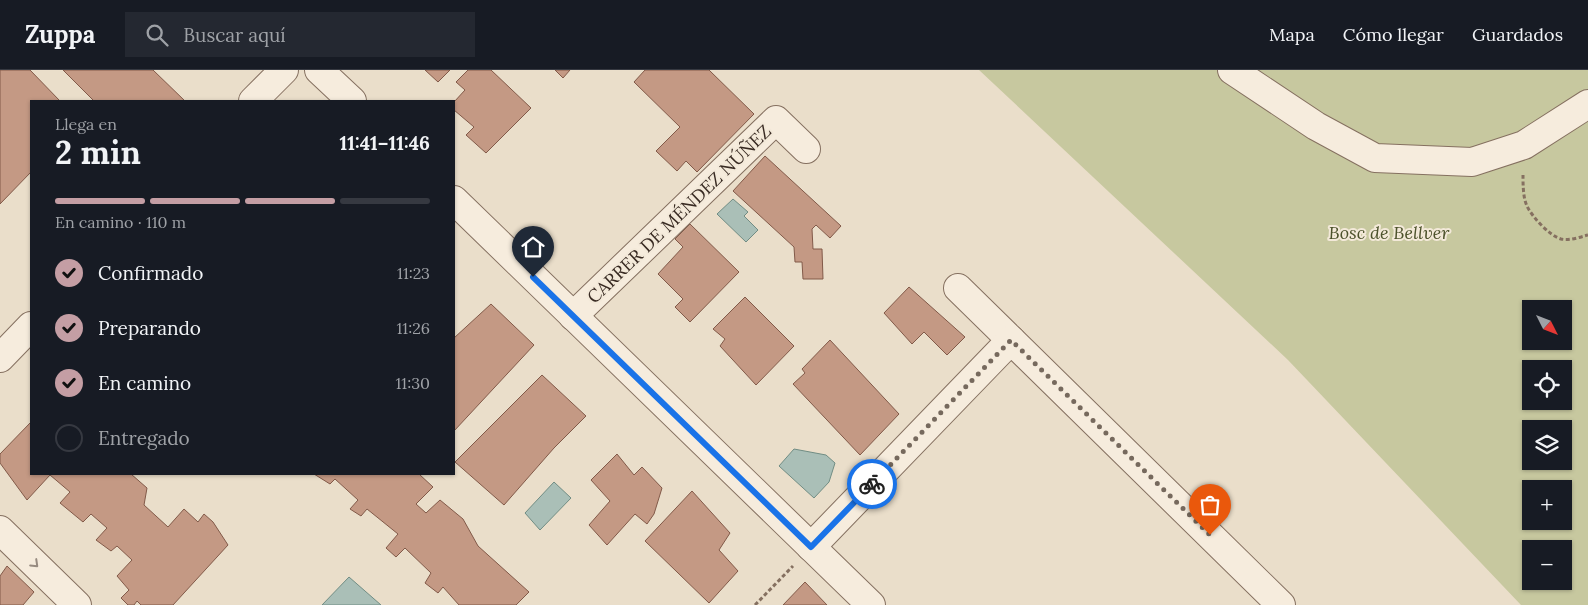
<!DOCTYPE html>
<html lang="es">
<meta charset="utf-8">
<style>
:root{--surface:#171b24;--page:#242831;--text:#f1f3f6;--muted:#9ea1a6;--line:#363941;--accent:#c49ea4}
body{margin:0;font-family:Lora,serif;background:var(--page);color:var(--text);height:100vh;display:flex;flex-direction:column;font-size:19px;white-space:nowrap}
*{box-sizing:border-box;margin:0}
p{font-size:16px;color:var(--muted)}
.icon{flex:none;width:28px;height:28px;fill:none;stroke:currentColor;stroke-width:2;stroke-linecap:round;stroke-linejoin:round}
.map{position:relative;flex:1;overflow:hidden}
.side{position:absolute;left:30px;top:30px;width:425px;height:375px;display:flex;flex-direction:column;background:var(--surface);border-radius:0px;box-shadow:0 1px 4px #0004}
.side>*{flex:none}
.needle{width:32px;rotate:132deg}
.fabs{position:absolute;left:1522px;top:230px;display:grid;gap:10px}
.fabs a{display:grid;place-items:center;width:50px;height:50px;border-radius:0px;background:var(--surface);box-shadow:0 1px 4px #0004;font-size:25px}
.pin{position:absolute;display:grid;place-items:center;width:42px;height:42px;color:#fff;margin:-51px -21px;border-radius:50% 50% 50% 0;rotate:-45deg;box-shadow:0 0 5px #0007}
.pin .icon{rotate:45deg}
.courier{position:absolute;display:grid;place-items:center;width:50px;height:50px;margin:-25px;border:4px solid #1a73e8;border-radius:50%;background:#fff;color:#222;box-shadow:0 1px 6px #0007}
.overview em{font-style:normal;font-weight:800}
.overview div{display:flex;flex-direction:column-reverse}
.overview{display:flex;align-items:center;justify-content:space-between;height:85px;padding:0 25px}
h1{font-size:32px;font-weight:800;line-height:38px}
.bar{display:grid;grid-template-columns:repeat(4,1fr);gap:8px 5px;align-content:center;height:60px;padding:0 25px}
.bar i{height:6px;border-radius:4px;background:var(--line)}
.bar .active{background:var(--accent)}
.bar p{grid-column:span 4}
ol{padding:0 25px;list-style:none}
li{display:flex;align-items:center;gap:15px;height:55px}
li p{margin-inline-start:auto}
li .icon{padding:5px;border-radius:50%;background:var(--accent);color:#111;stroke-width:4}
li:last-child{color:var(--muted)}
li i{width:28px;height:28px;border:2px solid var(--line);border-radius:50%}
header{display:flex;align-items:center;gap:30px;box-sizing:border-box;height:70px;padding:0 25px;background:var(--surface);border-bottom:1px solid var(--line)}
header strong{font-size:24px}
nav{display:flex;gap:28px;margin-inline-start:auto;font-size:18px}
.search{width:350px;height:45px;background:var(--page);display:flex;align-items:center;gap:12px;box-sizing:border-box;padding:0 18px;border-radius:0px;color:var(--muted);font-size:19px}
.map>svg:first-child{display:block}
.green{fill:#c7c89f;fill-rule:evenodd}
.water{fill:#aabfb7;stroke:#718d84}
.building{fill:#c49984;stroke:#825a49}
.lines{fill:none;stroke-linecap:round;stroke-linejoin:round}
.minor-casing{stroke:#857060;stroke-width:30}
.path{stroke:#857060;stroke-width:3;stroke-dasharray:4 2.5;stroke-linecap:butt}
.minor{stroke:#f6ecdd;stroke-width:28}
.oneway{stroke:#978b80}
.done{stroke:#76695d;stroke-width:5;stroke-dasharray:0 9}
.route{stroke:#1a73e8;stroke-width:6}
.labels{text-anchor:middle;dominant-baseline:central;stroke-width:4;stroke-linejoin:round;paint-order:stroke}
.street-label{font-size:18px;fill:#382a22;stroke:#f3e9d9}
.park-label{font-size:18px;font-style:italic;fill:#4c522b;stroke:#f3e9d9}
</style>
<header>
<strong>Zuppa</strong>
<div class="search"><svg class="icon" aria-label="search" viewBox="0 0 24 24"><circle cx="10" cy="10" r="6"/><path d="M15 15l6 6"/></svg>Buscar aquí</div>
<nav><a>Mapa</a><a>Cómo llegar</a><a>Guardados</a></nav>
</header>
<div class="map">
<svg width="1588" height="535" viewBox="0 0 1588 535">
<rect width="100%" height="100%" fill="#eadeca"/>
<!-- green -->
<path class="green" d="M979,0H1588V535H1521L1288,290ZM1531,239H1564V271H1531ZM1531,299H1564V331H1531ZM1531,359H1564V391H1531ZM1531,419H1564V451H1531ZM1531,479H1564V511H1531Z"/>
<!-- water -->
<g class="water">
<path d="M733,129L748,142L744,146L758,160L746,172L717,144Z"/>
<path d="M794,379L826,385L835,393L829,412L814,428L779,396Z"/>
<path d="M554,412L571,428L540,460L525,443Z"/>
<path d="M349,507L381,535H322Z"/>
</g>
<!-- building -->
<g class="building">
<path d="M0,0H30L60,31H31V102L0,134Z"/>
<path d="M63,0H153L185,31H94Z"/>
<path d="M425,0H450L438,12Z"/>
<path d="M468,0H491L531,38L486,83L466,65L474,57L454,40V32L465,20L456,12Z"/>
<path d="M555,0H570L563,8Z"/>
<path d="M645,0H709L754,44L697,102L686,91L677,101L656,81L680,57L634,12Z"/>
<path d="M765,86L841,156L830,168L816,155L812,159L813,179H822L823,209H803L802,192H795L794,177L733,121Z"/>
<path d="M690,154L739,202L690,252L675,237L683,229L658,204L683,177L675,169Z"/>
<path d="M909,217L965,267L947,285L924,262L912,274L884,243Z"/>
<path d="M745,227L794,276L756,315L720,276L725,269L713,259Z"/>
<path d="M491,234L534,275L454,361V268Z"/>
<path d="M830,270L899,344L860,385L793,314L805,303L802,299Z"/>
<path d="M542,305L586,346L554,378L504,435L455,392Z"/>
<path d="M31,352V404H131L147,418L144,435L168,457L184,439L198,452L204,444L213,452L228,475L173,535H141L137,531L134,535H128L121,528L129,520L117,506L132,490L117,476L111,481L96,470L107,458L91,444L83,452L60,433L70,422L50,405L27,430L0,393V384Z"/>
<path d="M617,384L634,405L642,397L662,418L654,444L647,454L635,444L607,475L589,455L610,431L591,410Z"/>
<path d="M314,404H419L433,417L416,434L426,443L440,430L463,449L478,476L529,522L516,535H459L443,517L438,523L425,513L431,503L405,478L396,487L386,478L398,464L367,439L361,446L350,439L358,430L335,409L330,414Z"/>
<path d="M692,421L730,463L719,480L738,501L709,533L645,471Z"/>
<path d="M7,496L34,522L23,535H0V506Z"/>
<path d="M805,512L827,535H783Z"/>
</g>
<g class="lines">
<!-- minor casing -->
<g class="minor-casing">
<g id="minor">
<path d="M319,0L352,31"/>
<path d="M1232,0L1316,56L1375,88L1472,92L1524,75L1588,34"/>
<path d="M253,31L284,0"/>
<path d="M454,130L871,535"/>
<path d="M958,218L1011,270"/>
<path d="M573,246L776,50L806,79"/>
<path d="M0,288L31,256"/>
<path d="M0,460L77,535"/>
<path d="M811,477L1011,270L1281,535"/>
</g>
</g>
<!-- path -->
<g class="path">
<path d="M1523,105C1523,114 1523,128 1527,136C1532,147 1550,166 1561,169C1570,171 1580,167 1588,165"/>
<path d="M755,535L793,496"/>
</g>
<!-- minor -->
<use href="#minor" class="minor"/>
</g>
<!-- one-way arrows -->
<defs><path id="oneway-chevron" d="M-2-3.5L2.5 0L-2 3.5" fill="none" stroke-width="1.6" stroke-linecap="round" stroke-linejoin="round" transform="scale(1.25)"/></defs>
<use class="oneway" href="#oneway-chevron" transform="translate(35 494) rotate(44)"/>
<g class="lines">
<!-- done -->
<path class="done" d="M872,414L1011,270L1210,465"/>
<!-- route -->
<path class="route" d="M533,207L811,477L872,414"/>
</g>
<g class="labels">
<!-- street labels -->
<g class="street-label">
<text transform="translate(679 144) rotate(-44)">CARRER DE MÉNDEZ NÚÑEZ</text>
</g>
<!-- park labels -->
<g class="park-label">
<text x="1389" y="162">Bosc de Bellver</text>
</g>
</g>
</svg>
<div class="fabs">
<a><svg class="needle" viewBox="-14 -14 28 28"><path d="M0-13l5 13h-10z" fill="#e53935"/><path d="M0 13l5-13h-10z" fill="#9ea1a6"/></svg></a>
<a><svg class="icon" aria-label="locate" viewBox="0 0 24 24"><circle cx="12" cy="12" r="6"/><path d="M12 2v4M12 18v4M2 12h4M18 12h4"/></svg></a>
<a><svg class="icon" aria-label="layers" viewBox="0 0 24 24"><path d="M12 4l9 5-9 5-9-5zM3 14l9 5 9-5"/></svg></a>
<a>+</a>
<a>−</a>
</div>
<div class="pin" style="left:1210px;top:465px;background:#ea580c"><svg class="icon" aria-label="bag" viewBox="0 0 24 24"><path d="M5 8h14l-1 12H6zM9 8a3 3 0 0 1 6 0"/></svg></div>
<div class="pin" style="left:533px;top:207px;background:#1f2937"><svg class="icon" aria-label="home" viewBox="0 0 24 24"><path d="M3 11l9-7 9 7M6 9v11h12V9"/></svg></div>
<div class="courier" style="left:872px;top:414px"><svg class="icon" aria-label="bike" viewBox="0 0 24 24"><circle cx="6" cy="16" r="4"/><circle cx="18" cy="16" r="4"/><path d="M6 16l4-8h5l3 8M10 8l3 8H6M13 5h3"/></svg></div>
<section class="side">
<div class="overview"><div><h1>2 min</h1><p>Llega en</p></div><em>11:41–11:46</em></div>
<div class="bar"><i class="active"></i><i class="active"></i><i class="active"></i><i></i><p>En camino · 110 m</p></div>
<ol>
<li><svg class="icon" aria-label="check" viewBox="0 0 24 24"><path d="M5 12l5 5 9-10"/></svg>Confirmado<p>11:23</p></li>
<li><svg class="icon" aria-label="check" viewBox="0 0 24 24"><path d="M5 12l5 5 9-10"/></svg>Preparando<p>11:26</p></li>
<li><svg class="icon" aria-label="check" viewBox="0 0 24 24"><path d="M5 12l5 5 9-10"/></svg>En camino<p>11:30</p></li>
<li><i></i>Entregado</li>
</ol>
</section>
</div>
